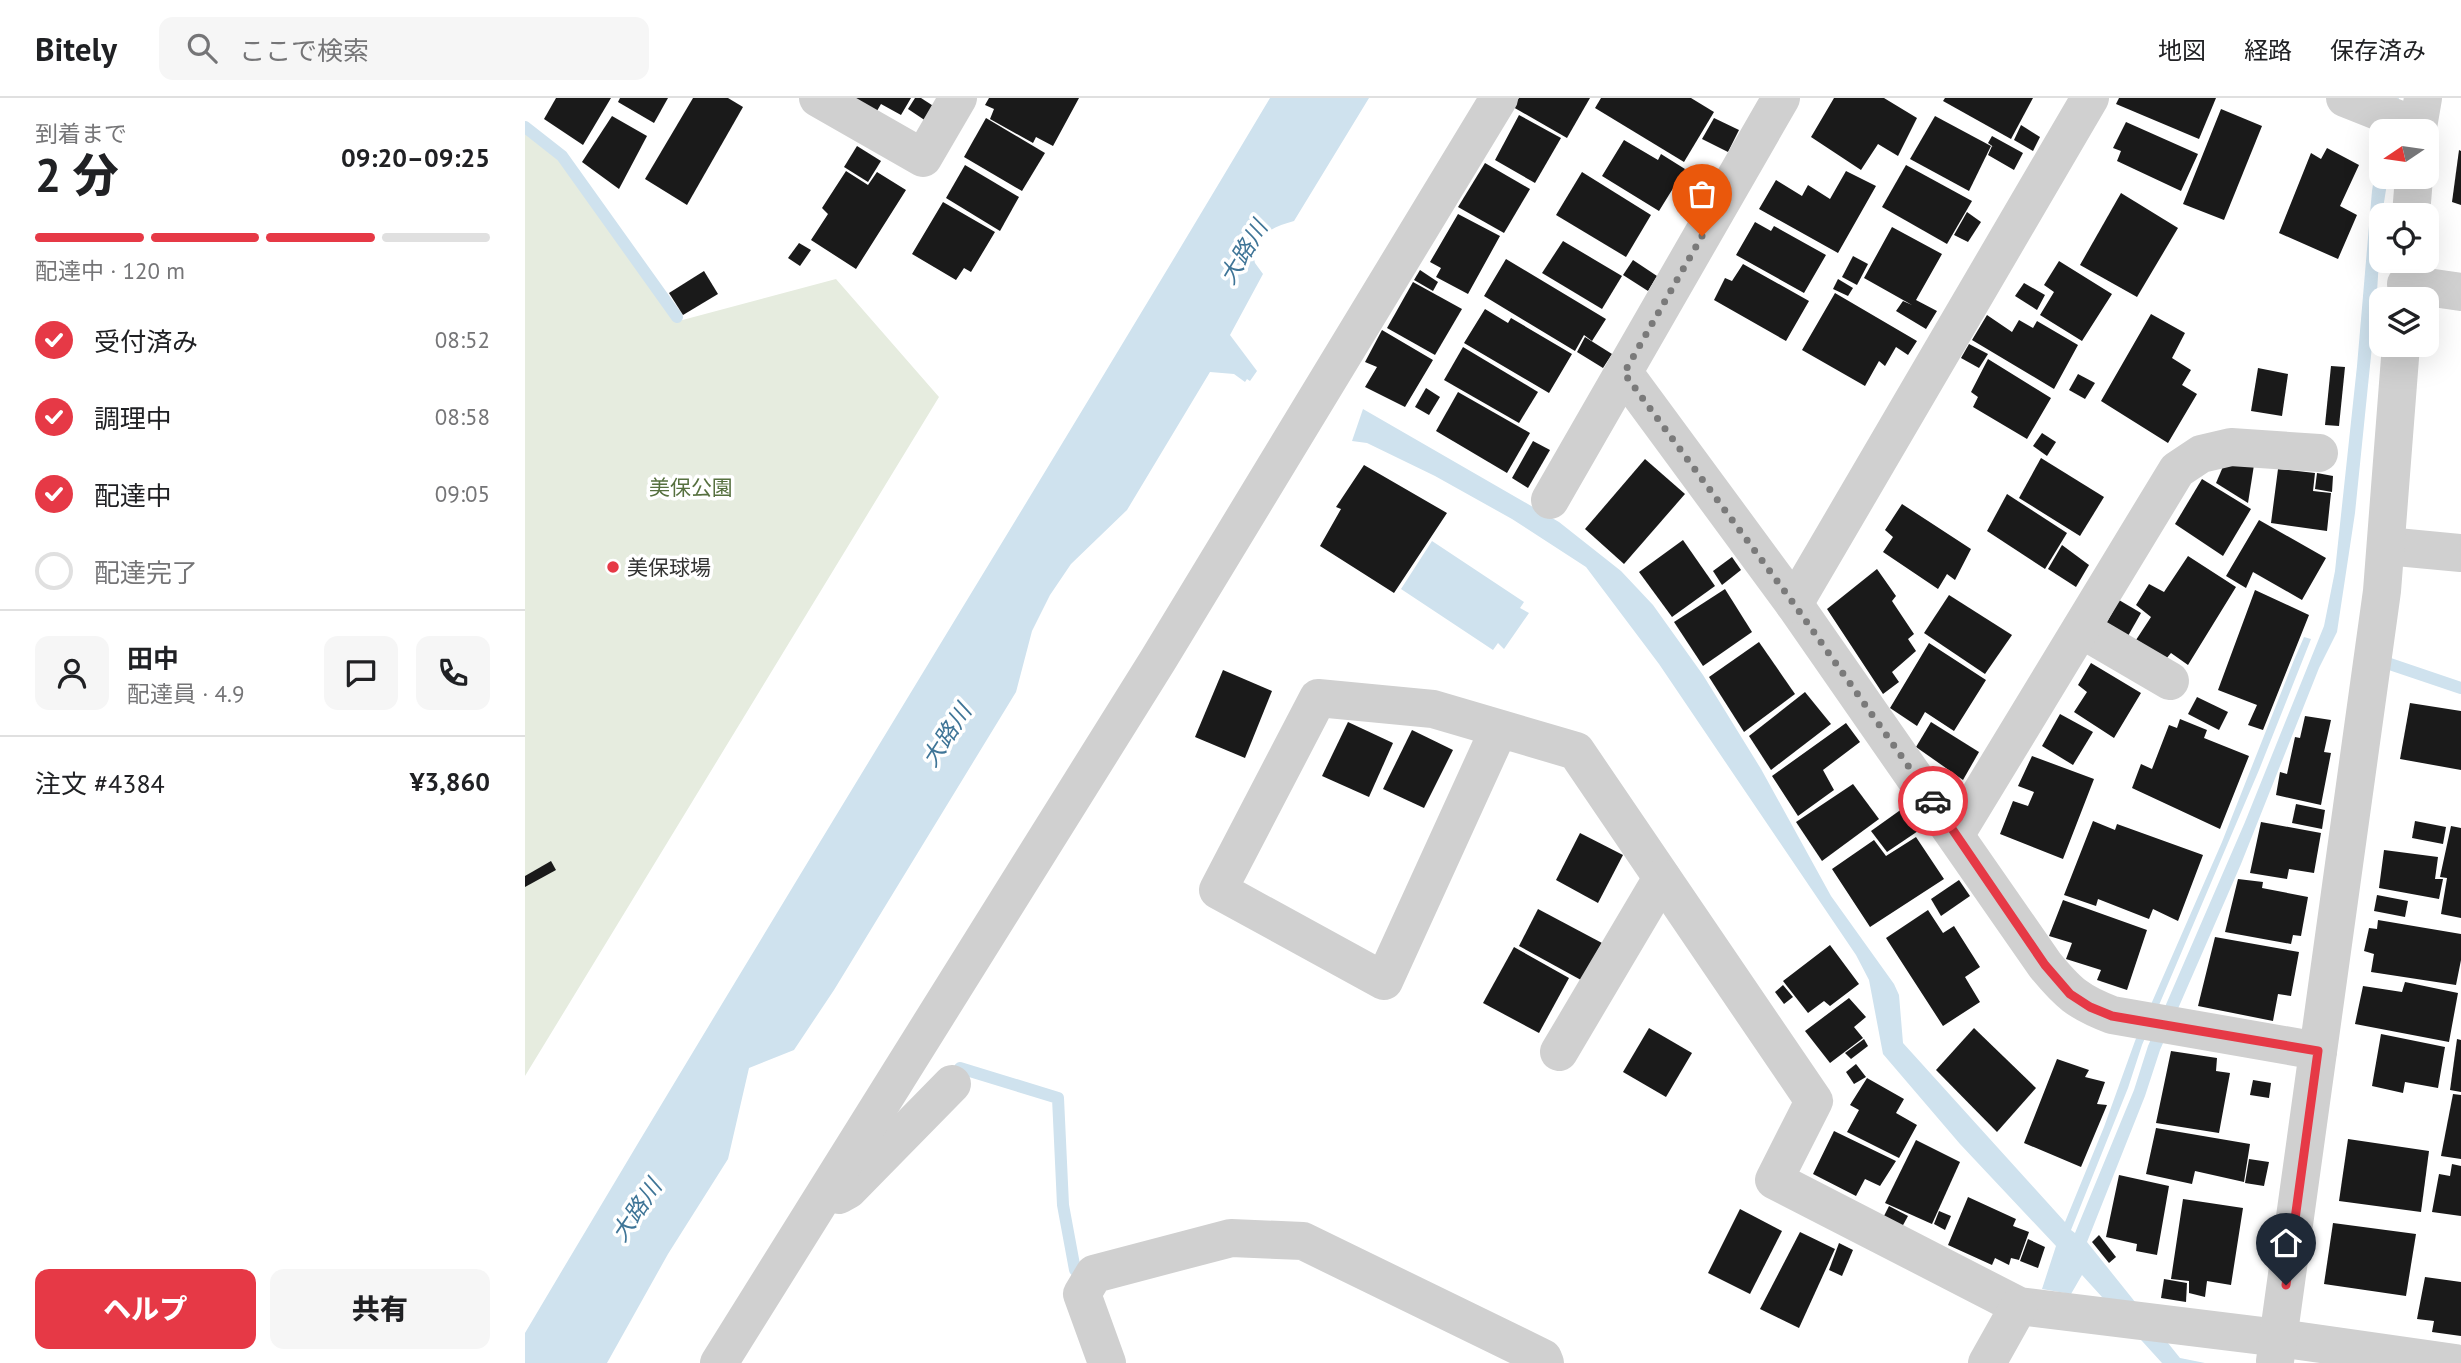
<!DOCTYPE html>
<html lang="ja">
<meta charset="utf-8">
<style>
:root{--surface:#fff;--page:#f6f6f6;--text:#202124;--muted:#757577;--line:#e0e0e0;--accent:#e63946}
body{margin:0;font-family:"PT Sans","Noto Sans JP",sans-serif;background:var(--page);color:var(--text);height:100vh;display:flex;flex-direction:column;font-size:26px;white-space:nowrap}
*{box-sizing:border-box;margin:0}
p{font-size:23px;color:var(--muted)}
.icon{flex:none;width:38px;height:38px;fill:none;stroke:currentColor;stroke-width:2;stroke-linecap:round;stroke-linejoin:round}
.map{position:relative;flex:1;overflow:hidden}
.details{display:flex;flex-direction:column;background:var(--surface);width:525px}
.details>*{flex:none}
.needle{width:46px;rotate:257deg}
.tools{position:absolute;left:1844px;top:21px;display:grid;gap:14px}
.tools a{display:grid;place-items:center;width:70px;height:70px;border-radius:14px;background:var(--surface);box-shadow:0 7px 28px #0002;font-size:35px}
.pin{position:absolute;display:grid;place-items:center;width:60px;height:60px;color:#fff;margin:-72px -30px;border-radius:50% 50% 50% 0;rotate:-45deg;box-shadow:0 0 7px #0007}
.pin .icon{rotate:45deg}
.courier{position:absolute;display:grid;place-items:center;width:70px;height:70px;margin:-35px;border:5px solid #e63946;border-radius:50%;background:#fff;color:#222;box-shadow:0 2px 9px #0007}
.head em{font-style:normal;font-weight:800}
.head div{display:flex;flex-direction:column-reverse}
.head{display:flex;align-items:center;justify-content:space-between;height:119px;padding:0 35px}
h1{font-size:46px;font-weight:800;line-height:52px}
.bar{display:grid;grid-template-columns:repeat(4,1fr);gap:10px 7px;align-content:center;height:84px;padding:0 35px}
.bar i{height:9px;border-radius:5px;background:var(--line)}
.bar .active{background:var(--accent)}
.bar p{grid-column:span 4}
.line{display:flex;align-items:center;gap:18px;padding:0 35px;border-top:2px solid var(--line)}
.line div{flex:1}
.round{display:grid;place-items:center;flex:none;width:74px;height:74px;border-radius:14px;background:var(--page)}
ol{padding:0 35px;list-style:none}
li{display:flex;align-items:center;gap:21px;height:77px}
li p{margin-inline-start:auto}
li .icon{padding:7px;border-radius:50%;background:var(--accent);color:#fff;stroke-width:4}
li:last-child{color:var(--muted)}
li i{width:38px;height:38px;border:4px solid var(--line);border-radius:50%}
.primary-button{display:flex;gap:14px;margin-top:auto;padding:14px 35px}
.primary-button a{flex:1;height:80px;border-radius:14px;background:var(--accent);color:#fff;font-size:28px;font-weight:800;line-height:80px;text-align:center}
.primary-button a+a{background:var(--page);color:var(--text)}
header{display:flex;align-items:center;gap:42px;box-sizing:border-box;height:98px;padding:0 35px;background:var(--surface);border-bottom:2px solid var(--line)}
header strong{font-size:33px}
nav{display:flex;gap:38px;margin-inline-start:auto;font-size:24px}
.search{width:490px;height:63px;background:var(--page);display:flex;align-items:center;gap:18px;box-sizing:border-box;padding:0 24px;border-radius:14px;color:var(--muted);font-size:26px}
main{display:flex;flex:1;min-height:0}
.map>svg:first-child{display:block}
.green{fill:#e6ecdf}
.water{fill:#cfe2ee}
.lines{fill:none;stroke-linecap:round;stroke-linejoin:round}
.stream{stroke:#cfe2ee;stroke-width:12}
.building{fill:#1a1a1a}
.minor{stroke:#d0d0d0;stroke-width:38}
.done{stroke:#7a7a7a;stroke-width:7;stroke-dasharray:0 12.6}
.route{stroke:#e63946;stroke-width:9}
.poi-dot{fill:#e63946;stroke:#fff;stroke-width:2.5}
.labels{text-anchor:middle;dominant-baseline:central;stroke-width:7;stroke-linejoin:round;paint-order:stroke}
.park-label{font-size:21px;fill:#56703f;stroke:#fff}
.poi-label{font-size:21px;fill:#333;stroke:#fff;text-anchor:start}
.water-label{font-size:23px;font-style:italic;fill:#3f7597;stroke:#fff}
</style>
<header>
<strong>Bitely</strong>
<div class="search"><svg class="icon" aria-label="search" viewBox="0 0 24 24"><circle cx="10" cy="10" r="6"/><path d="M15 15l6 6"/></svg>ここで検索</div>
<nav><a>地図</a><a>経路</a><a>保存済み</a></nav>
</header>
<main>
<section class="details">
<div class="head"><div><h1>2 分</h1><p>到着まで</p></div><em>09:20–09:25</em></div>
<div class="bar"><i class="active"></i><i class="active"></i><i class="active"></i><i></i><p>配達中 · 120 m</p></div>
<ol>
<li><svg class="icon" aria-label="check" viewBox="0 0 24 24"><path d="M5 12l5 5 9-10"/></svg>受付済み<p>08:52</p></li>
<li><svg class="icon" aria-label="check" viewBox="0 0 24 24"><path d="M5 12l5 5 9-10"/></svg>調理中<p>08:58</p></li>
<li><svg class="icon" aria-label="check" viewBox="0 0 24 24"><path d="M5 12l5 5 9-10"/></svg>配達中<p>09:05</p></li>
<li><i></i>配達完了</li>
</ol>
<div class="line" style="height:126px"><a class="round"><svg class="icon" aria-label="person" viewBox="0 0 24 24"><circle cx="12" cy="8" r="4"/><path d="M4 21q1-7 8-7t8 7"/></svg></a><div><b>田中</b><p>配達員 · 4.9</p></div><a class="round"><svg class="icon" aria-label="chat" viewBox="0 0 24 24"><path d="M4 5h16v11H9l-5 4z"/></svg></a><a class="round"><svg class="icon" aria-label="phone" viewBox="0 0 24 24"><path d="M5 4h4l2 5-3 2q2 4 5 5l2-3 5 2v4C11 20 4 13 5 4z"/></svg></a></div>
<div class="line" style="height:91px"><div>注文 #4384</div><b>¥3,860</b></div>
<div class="primary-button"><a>ヘルプ</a><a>共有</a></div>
</section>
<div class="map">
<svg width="1936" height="1265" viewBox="0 0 1936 1265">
<rect width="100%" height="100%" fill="#fff"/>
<!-- green -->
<path class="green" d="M0,34L33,60L150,224L311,181L414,299L0,978Z"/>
<!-- water -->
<g class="water">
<path d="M745,0H844L769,123C750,128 735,135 727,153L730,165L738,176L705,237L732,273L725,283L722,281L720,284L709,276L685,274L602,412L546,466L525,497L507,533L491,594L309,892L269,952L224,970L203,1061L143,1156L82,1265H0V1235C245,821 499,413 745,0Z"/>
<path d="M1861,0H1874L1869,33H1857V79H1863L1857,117L1851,209L1830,415L1812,534L1794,570L1716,766L1635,952L1620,998L1562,1144L1655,1260L1680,1265H1637L1557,1177L1546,1196L1517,1191L1531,1148L1435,1046L1358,956L1344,882L1331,857L1134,566L1061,469L987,421L910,378L842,345L827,343L838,311L1034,424L1096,473L1128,507L1178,577L1236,671L1306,798L1369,886L1374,897L1378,945L1540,1124L1579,1029L1610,943L1697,744L1769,562L1779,539L1786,541L1734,672L1617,947L1603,990L1546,1132L1550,1135L1609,992L1623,948L1720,724L1799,528L1810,473L1832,268L1847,93Z"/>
<path d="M907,443L999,504L995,510L1004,515L979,551L973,545L968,552L876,491Z"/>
</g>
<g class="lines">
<!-- stream -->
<g class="stream">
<path d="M0,29L37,58L152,219"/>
<path d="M1850,561L1936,590"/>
<path d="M435,970L533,1000L538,1107L550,1172L563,1169"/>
</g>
</g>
<!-- building -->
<g class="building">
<path d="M31,0H86L58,47L19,21Z"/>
<path d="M95,0H143L129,25L93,4Z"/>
<path d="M168,0H203L218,9L162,107L120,81Z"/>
<path d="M319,0H386L376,17L356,6L349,18Z"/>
<path d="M390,0H396L413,11L404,25L383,11Z"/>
<path d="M464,0H554L528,48L511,39L508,45L465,21L469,11L460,7Z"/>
<path d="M994,0H1065L1042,40L988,9Z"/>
<path d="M1076,0H1166L1189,14L1159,64L1070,10Z"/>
<path d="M1309,0H1359L1392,20L1373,58L1353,46L1336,72L1286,39Z"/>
<path d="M1420,0H1508L1486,41L1418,3Z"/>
<path d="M1594,0H1691L1674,41L1591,6Z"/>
<path d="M1696,11L1737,28L1699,122L1658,106Z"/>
<path d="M994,17L1036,40L1010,85L970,62Z"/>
<path d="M87,18L122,38L94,91L57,64Z"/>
<path d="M1410,18L1466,48L1444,93L1385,61Z"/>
<path d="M461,20L520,55L497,93L439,59Z"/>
<path d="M1189,20L1214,32L1203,54L1177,41Z"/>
<path d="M1601,24L1673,56L1656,93L1592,63L1596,53L1588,50Z"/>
<path d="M1496,27L1515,39L1508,53L1489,42Z"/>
<path d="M1467,38L1498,55L1489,72L1463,57L1467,48L1470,50L1463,45Z"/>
<path d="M1099,42L1133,62L1136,56L1160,71L1134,113L1077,78Z"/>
<path d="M332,48L356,63L343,84L319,69Z"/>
<path d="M1802,50L1834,67L1815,108L1832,117L1813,161L1754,135L1786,55L1796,61Z"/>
<path d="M1934,52L1936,53V107L1927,104Z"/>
<path d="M960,65L1005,91L979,135L933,109Z"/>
<path d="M440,67L494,99L475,133L421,100Z"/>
<path d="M1381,67L1447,103L1422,146L1357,109Z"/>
<path d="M321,73L343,87L352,74L381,92L331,171L286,142L303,116L297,110Z"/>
<path d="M1321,73L1351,88L1313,155L1234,111L1251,82L1277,98L1283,87L1305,101Z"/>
<path d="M1057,74L1126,117L1101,159L1031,117Z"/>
<path d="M1596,95L1653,130L1612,199L1555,167Z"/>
<path d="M418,104L470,134L446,174L439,170L431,182L387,156Z"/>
<path d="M1442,114L1456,124L1443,144L1429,137Z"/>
<path d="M933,116L975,138L943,196L911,179L916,170L905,164Z"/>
<path d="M1230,124L1246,133L1249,128L1301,157L1279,195L1211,157Z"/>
<path d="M1367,129L1417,156L1391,202L1412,213L1401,231L1371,213L1378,203L1387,207L1339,180Z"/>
<path d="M1038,143L1097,178L1077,211L1017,175Z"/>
<path d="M274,145L286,152L275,168L263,160Z"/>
<path d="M1328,158L1343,166L1332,187L1317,179Z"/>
<path d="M981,161L1081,221L1067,243L1059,237L1050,253L959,198Z"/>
<path d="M1108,162L1132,178L1123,193L1098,177Z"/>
<path d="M1534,163L1587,196L1557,243L1515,217L1529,194L1519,187Z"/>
<path d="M1218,166L1284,203L1261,243L1189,202L1200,180L1207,183Z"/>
<path d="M895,172L913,184L908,193L889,182Z"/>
<path d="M179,173L193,196L158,217L144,195Z"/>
<path d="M1313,181L1328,190L1323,198L1308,191Z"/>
<path d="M888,184L937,211L910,257L862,230Z"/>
<path d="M1499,185L1520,197L1512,212L1490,198Z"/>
<path d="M1310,195L1392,243L1383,257L1371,249L1360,268L1354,263L1340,288L1277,252Z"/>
<path d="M960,211L983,225L986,220L1047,256L1024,295L939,245Z"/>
<path d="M1626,216L1660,235L1647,260L1666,272L1657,287L1672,296L1643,345L1576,303Z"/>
<path d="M1462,217L1487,234L1494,222L1508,230L1512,223L1553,247L1529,291L1447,242Z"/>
<path d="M857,232L908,262L880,309L840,289L852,269L840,264Z"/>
<path d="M1060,239L1087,256L1078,270L1052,254Z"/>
<path d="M1444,246L1463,256L1454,270L1436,260Z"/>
<path d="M938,249L1013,294L994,325L919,282Z"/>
<path d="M1463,261L1526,300L1502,341L1448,309L1453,299L1446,294Z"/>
<path d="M1806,268L1820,269L1814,328L1800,327Z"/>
<path d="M1733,270L1763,276L1757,318L1726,313Z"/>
<path d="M1553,276L1570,285L1560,301L1544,292Z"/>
<path d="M901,290L915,299L904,317L890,309Z"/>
<path d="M933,294L1005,335L982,375L911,333Z"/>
<path d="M1517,335L1531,344L1522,358L1508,348Z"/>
<path d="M1008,343L1025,352L1003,390L987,380Z"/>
<path d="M1516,360L1579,399L1555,438L1494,400Z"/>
<path d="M1120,361L1160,396L1099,466L1060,431Z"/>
<path d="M1700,364L1729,367L1723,405L1691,385Z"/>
<path d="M839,367L922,415L869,495L795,448L816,411L811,409Z"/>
<path d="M1753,371L1790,375L1788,393L1806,395L1802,433L1746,425Z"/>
<path d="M1792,375L1808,378L1807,394L1790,391Z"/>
<path d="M1677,381L1726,411L1698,458L1650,426Z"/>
<path d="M1482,396L1542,435L1520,471L1462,433Z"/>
<path d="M1377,406L1446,451L1430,482L1422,476L1413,491L1358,454L1368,439L1360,432Z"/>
<path d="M1734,422L1801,460L1777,502L1728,474L1721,490L1701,478Z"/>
<path d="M1158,442L1190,488L1147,519L1114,474Z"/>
<path d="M1537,447L1564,467L1551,489L1523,471Z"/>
<path d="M1663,458L1711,489L1663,567L1646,555L1641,561L1611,542L1626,519L1611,507L1624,486L1639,494Z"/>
<path d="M1207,459L1216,472L1197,487L1188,473Z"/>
<path d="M1352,471L1371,498L1367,503L1389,536L1383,541L1391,553L1367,574L1374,584L1358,596L1302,511Z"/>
<path d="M1200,491L1227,534L1178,568L1149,524Z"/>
<path d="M1730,492L1784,517L1738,632L1723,627L1732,607L1693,592Z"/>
<path d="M1424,497L1487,537L1460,576L1399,535Z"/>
<path d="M1594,502L1616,515L1603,538L1581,526Z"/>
<path d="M1234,544L1270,596L1219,634L1184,579Z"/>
<path d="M1404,545L1461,582L1429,633L1400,614L1392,628L1365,610Z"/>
<path d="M1566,565L1616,595L1589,640L1549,614L1562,594L1553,587Z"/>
<path d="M698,572L747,593L720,660L670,639Z"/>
<path d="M1280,594L1306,626L1246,672L1224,638Z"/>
<path d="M1672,599L1703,614L1694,632L1663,616Z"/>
<path d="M1885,605L1936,613V672L1875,661Z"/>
<path d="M1535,616L1568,634L1548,667L1517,648Z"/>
<path d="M1780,618L1806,622L1799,654L1806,655L1796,707L1751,697L1755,674L1762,676L1770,639L1775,640Z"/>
<path d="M1655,621L1682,632L1679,640L1724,658L1695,731L1607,690L1616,666L1627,671L1644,627L1652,630Z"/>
<path d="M823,624L868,645L844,699L797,678Z"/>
<path d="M1406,624L1454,654L1438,682L1391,649Z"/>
<path d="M1321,625L1335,644L1298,672L1309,692L1273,718L1247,678Z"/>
<path d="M887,632L928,652L899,710L858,691Z"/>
<path d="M1507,658L1569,681L1538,761L1475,736L1488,703L1503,708L1509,694L1493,688Z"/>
<path d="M1328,686L1354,721L1297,763L1271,724Z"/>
<path d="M1771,706L1800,712L1797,731L1767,725Z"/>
<path d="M1381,708L1396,731L1362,754L1346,733Z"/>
<path d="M1568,723L1590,732L1592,726L1678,757L1653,823L1628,811L1624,821L1573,801L1571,808L1539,797Z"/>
<path d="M1890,723L1921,729L1918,746L1887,740Z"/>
<path d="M1736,724L1796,735L1789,775L1764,771L1762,781L1725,775Z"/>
<path d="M1926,728L1936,730V820L1916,816L1922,780L1915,779Z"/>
<path d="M1055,735L1098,757L1073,805L1031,782Z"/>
<path d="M1391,739L1419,781L1345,829L1307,771L1349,742L1361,758Z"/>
<path d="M1859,752L1913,759L1910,781H1918L1914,801L1854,790Z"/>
<path d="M26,763L31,772L0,789V778Z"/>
<path d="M1713,781L1738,784L1737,790L1783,799L1776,838L1768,837L1766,846L1700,834Z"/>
<path d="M1434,782L1445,798L1416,818L1406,801Z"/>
<path d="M1852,797L1883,803L1880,819L1849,813Z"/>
<path d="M1538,802L1622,832L1602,892L1572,882L1576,872L1541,861L1547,845L1524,838Z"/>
<path d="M1013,811L1077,845L1056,882L994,848Z"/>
<path d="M1403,812L1418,835L1429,828L1455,869L1440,879L1455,904L1418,928L1361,840Z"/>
<path d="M1853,822L1936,836V862L1931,887L1846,874L1849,856L1839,853L1844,830L1852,831Z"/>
<path d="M1690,839L1774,854L1766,898L1753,896L1748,923L1673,908Z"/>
<path d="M1305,847L1334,886L1305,908L1299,903L1283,915L1258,883Z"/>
<path d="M989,849L1044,880L1014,935L958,905Z"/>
<path d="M1880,884L1933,895L1924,944L1830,926L1838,888L1877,894Z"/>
<path d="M1258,887L1268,899L1259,906L1250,894Z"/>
<path d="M1324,900L1341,919L1329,929L1338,940L1305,965L1280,933Z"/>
<path d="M1124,930L1167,955L1141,999L1098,974Z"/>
<path d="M1449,930L1511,990L1472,1034L1411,972Z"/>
<path d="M1856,936L1920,949L1913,990L1880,984L1878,995L1847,988Z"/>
<path d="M1339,941L1343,948L1326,961L1320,955Z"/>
<path d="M1932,941L1936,942V994L1925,992Z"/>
<path d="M1646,953L1692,960L1691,973L1705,975L1694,1035L1631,1025Z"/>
<path d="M1532,961L1564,972L1560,979L1580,984L1572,1006L1582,1007L1556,1069L1499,1045Z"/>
<path d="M1331,966L1341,979L1329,986L1321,974Z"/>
<path d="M1342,980L1379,1001L1371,1015L1392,1027L1374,1060L1322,1034L1334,1012L1325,1007Z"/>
<path d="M1728,982L1746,985L1744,1000L1725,997Z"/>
<path d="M1928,996L1936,997V1061L1916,1058Z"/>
<path d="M1631,1030L1725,1046L1719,1084L1670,1073L1667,1086L1621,1076Z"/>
<path d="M1309,1033L1371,1063L1355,1088L1340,1081L1331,1098L1288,1076Z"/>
<path d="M1823,1041L1904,1053L1896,1114L1814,1103Z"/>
<path d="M1391,1042L1435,1064L1407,1126L1360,1105Z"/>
<path d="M1724,1061L1744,1064L1739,1088L1720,1085Z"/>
<path d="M1927,1066L1936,1068V1118L1907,1114L1914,1076L1925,1078Z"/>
<path d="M1594,1077L1644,1088L1632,1157L1611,1153L1612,1146L1581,1139Z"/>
<path d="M1443,1099L1491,1121L1488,1128L1504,1134L1494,1162L1486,1160L1484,1167L1470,1160L1467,1167L1423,1147Z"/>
<path d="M1658,1101L1718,1110L1706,1187L1682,1183L1680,1199L1664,1195V1183L1646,1181Z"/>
<path d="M1364,1108L1383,1118L1377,1129L1358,1120Z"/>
<path d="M1215,1111L1257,1133L1225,1196L1183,1175Z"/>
<path d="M1414,1113L1426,1118L1420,1132L1409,1126Z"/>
<path d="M1808,1125L1891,1136L1881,1198L1799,1186Z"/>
<path d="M1275,1134L1310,1151L1274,1230L1235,1211Z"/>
<path d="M1574,1137L1591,1159L1584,1165L1567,1144Z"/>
<path d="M1503,1141L1520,1149L1513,1170L1495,1163Z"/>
<path d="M1314,1145L1328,1152L1317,1178L1304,1172Z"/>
<path d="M1900,1179L1936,1184V1238L1907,1234L1909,1223L1892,1221Z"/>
<path d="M1639,1181L1662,1185L1661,1204L1636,1200Z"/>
</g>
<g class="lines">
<!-- minor -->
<g class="minor">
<path d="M293,0L398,60L433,0"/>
<path d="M1820,0L1893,29L1898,0"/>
<path d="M1886,117L1889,79"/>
<path d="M1881,186L1936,194"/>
<path d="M1099,275L1269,506L1520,867C1543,895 1553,904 1587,917L1793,953"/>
<path d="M1025,402L1256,0"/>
<path d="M1861,448L1936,455"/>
<path d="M1269,506L1565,0"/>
<path d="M1556,531L1645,583"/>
<path d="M974,631L859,883L693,792L793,600L908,611L1051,653L1289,1003L1249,1082L1494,1208L1754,1240L1930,1265"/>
<path d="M1431,736L1652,372L1676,356L1706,349L1794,355"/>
<path d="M1034,954L1137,780"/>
<path d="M314,1097L323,1092L427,986"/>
<path d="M1750,1263L1857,493L1876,247"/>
<path d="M194,1265L633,562L974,0"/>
<path d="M582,1265L557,1196L569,1176L706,1140L778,1143L1018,1260L1020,1265"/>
<path d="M1462,1265L1494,1208"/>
</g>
</g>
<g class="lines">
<!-- done -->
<path class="done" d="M1177,138L1099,275L1269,506L1408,703"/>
<!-- route -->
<path class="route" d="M1408,703L1520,867L1545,896L1565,909L1587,918L1793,953L1761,1187"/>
</g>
<!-- markers -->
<circle class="poi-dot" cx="88" cy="469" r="7"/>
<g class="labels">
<!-- park labels -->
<g class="park-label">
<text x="166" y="389">美保公園</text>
</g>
<!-- poi labels -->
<g class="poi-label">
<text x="102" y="469">美保球場</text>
</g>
<!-- water labels -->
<g class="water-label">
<text transform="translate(718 154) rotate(-59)">大路川</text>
<text transform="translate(421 637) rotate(-57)">大路川</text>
<text transform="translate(111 1112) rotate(-56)">大路川</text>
</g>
</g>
</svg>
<div class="tools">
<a><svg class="needle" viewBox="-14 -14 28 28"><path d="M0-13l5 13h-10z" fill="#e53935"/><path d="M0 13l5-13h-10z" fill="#757577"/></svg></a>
<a><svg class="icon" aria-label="locate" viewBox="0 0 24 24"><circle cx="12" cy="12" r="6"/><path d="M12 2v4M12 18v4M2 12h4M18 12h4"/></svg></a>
<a><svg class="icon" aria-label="layers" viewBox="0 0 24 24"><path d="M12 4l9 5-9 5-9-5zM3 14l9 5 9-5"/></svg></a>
</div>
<div class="pin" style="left:1177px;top:138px;background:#ea580c"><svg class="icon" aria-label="bag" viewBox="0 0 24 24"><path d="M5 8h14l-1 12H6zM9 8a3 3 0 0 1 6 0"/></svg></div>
<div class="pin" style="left:1761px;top:1187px;background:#1f2937"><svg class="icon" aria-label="home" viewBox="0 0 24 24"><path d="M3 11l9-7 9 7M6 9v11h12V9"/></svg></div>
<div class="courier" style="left:1408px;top:703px"><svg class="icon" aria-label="car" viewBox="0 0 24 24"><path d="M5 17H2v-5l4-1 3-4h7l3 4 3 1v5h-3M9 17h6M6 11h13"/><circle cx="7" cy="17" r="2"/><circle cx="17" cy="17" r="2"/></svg></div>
</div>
</main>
